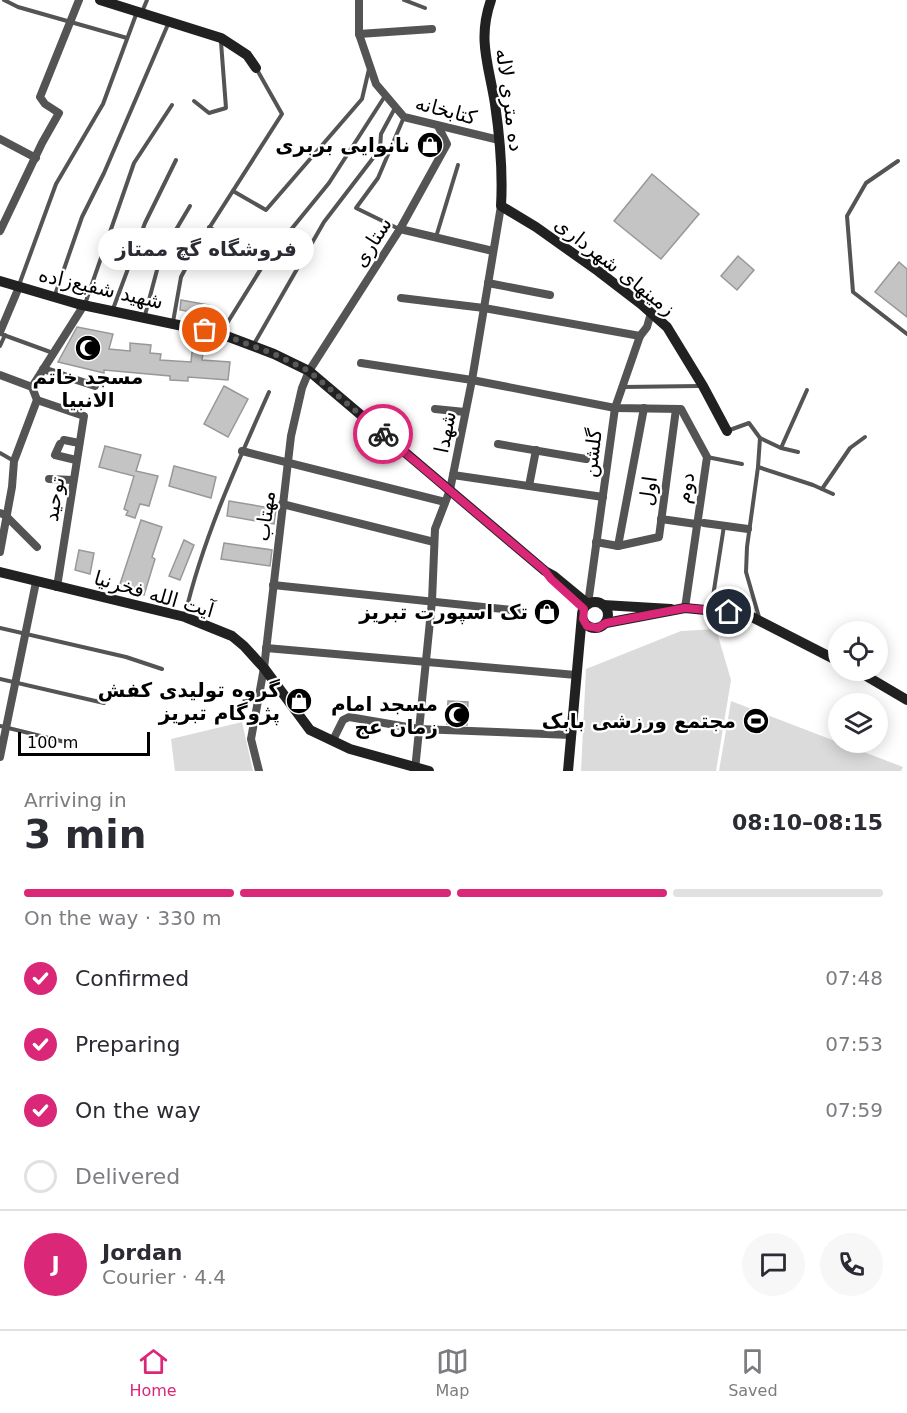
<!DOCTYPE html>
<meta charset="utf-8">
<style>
:root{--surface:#fff;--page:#f7f7f7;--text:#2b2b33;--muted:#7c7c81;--line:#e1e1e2;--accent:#db2777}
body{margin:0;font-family:"DejaVu Sans","Noto Naskh Arabic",sans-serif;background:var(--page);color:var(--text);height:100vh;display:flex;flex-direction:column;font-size:22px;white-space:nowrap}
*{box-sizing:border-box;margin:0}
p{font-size:20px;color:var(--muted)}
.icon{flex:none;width:33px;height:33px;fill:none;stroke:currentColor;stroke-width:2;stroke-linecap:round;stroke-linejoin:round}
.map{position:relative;height:771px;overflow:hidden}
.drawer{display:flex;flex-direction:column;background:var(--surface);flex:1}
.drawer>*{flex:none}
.fabs{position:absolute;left:828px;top:621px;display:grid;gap:12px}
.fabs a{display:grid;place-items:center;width:60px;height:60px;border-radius:50%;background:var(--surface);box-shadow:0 3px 15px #0003;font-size:30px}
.scale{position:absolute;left:18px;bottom:15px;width:132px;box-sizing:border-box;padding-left:6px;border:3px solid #000;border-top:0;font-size:16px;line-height:21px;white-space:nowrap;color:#000;-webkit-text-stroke:4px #fff;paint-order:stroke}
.pin{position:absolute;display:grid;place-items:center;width:51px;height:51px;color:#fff;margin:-26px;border:3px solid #fff;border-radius:50%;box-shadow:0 2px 6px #0007}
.courier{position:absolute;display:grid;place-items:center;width:60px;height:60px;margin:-30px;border:4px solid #db2777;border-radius:50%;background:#fff;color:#222;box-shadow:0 2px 8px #0007}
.bubble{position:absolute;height:42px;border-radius:21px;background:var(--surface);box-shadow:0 3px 15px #0003;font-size:20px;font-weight:800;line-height:42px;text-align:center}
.overview em{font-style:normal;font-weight:800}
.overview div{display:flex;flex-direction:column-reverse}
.overview{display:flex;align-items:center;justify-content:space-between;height:102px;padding:0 24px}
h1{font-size:39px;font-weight:800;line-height:45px}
.bar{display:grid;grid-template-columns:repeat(4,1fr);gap:9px 6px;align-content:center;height:72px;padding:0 24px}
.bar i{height:8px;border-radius:4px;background:var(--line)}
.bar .selected{background:var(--accent)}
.bar p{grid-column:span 4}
.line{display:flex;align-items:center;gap:15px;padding:0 24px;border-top:2px solid var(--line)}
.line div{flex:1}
.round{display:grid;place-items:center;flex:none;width:63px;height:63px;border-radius:32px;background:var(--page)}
ol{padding:0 24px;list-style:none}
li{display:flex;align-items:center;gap:18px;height:66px}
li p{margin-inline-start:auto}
li .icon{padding:6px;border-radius:50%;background:var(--accent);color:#fff;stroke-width:4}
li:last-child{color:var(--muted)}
li i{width:33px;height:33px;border:3px solid var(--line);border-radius:50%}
.tabs{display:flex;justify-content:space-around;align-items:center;height:84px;border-top:2px solid var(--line);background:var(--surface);font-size:16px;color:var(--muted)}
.tabs a{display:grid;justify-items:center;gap:3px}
.tabs .selected{color:var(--accent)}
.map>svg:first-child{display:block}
.green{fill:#dbdbdb}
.building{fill:#c4c4c4;stroke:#989898;stroke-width:1.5}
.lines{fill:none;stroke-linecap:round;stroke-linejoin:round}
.lane{stroke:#545454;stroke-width:4}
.street{stroke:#545454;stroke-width:8}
.secondary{stroke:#212121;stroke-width:10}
.done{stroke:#595959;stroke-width:6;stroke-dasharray:0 10.8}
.route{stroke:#db2777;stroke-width:8}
.labels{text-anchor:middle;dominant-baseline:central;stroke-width:4.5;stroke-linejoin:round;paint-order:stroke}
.street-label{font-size:20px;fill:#000;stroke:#fff}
.poi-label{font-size:20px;font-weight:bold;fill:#000;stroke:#fff;text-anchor:end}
</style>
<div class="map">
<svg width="907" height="771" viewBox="0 0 907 771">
<rect width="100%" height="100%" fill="#fff"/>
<!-- green -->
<g class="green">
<path d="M716,629L731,680L716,771H581L586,669L681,631Z"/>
<path d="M731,701L903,767L901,771H719Z"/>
<path d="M242,722L253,771H175L171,739Z"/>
</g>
<!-- building -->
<g class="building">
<path d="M652,174L699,214L661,259L614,221Z"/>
<path d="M738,256L754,270L737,290L721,276Z"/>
<path d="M899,262L907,269V317L875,292Z"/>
<path d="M181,300L209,305L207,315L180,310Z"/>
<path d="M77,327L113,334L109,349L130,351V343L151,345L150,353L161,354L160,360L191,362L192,352L203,353L202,360L230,362L228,380L188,377V381L170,380V376L104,370V373L58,362Z"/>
<path d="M224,386L248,399L228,437L204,424Z"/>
<path d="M105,446L141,455L136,471L158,476L149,506L140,504L135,518L126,515L128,511L124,509L134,476L99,467Z"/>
<path d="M174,466L216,477L211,498L169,486Z"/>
<path d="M229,501L276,509L274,524L227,516Z"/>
<path d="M141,520L162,527L152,557L155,559L144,595L119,587Z"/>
<path d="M184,540L194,545L180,580L169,576Z"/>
<path d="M224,543L272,550L270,566L221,559Z"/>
<path d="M79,550L94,553L90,574L75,570Z"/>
<path d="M448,701L468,702L467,725L447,724Z"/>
</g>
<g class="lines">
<!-- lane -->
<g class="lane">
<path d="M4,0L18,7L127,38"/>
<path d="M404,0L425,8"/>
<path d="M142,12L147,0"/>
<path d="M194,101L209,113L226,108L221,42"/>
<path d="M898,161L866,183L847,216L853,292L907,334"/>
<path d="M233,191L266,210L362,99L369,69"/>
<path d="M209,227L264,263"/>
<path d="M399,229L356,208L378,178L404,117"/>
<path d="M436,237L458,165"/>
<path d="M19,285L56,184L103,104L137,12"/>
<path d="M55,295L82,217L104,173L169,22"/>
<path d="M85,304L134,163L172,105"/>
<path d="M113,309L145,223L176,160"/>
<path d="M145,315L161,255L190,206"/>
<path d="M173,322L181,277L197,247L282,114L256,68"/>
<path d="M221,333L267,259L329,183L385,96"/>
<path d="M1,334L53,353"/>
<path d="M254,344L324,222L380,149L381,134L395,108"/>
<path d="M0,346L5,335"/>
<path d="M623,387L699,386"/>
<path d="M727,431L749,423L760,438L758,467L747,547L746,572L759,617"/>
<path d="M760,438L781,448L798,452"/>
<path d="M781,448L807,390"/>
<path d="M0,453L14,461"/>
<path d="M707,457L742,464"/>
<path d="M758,467L813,485L833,494"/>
<path d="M822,489L850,448L865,437"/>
<path d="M711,609L724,526"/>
<path d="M185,615C203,538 237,464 269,392"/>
<path d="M0,628L126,657L162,669"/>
<path d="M0,679L104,703"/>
<path d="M0,726L73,744"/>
</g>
<!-- street -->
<g class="street">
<path d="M359,0V34L376,84L404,117L499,140"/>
<path d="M359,34L432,29"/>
<path d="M0,139L36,158"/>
<path d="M400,229L493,251"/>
<path d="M0,231L42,143L59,113L45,104L40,97L79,0"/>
<path d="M488,283L550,295"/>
<path d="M401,298L484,308L640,336"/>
<path d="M0,332L19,287"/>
<path d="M361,363L472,380L615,408L681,409L707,457L685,608"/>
<path d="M43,369L95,386"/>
<path d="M0,375L32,387"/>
<path d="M37,400L84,416L57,587"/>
<path d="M435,409L465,412"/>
<path d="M64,440L79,443"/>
<path d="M60,444L55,455L76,460"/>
<path d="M498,444L586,459"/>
<path d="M242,451L445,502"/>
<path d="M453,475L603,497"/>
<path d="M49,479L73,480"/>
<path d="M529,486L536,450"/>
<path d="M282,504L434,542"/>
<path d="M0,513L5,515L37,547"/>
<path d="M661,519L696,524"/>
<path d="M704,523L748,529"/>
<path d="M596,542L618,546L644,408"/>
<path d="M618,546L659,537L676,409"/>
<path d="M0,552L12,487L14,461L37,400L32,387L84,305"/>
<path d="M273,585L521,611"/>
<path d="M588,604L615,408L640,336L647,327L651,313"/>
<path d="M266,648L576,675"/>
<path d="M333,740L343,720L349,717L419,729L571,735"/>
<path d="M0,757L36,582"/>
<path d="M415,770L432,601L435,529L450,490L472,380L501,206"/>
<path d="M259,771L251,739L264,668L291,436L302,388L309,371L400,229L447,144L438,126"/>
</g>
<!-- secondary -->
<g class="secondary">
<path d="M100,0L221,38L247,55L256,68"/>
<path d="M491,0C477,40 489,65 495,104C500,138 503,172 501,206L536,227L598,271L641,304L667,327L703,386L727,431"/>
<path d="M0,281L78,304L221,334L274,354L309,371L545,571L554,576L588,604"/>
<path d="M0,572L185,617L232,636L244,646L264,668L310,730L350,749L429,771"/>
<circle cx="595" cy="615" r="13"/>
<path d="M603,605L671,609"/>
<path d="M606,623L685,608L746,614L838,661"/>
<path d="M856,670L907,700"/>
<path d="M568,771L582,615"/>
</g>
</g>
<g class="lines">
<!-- done -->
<path class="done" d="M205,330L221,334L274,354L309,371L383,434"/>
<!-- route -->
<path class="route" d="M383,434L545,571L551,579L584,609L583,619L587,626L598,628L606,623L685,608L729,612"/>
</g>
<!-- icons -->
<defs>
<g id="shop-disc" transform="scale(1.35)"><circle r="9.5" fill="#000" stroke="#fff"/><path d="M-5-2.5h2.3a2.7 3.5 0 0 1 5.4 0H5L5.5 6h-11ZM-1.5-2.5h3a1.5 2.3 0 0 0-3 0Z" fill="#fff"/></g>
<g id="mosque-disc" transform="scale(1.35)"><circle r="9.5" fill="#000" stroke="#fff"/><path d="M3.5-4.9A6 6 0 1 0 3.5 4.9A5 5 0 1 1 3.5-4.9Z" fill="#fff"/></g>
<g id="stadium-disc" transform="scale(1.35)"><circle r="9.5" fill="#000" stroke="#fff"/><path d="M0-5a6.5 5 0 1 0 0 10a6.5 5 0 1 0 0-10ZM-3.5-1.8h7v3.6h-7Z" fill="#fff"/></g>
</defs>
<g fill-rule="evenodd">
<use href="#shop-disc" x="430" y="145"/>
<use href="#mosque-disc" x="88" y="348"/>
<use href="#shop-disc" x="547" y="612"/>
<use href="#shop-disc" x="299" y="701"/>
<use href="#mosque-disc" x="457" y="715"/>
<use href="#stadium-disc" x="756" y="721"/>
</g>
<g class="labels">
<!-- street labels -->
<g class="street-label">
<text transform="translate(510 100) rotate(82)">ده متری لاله</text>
<text transform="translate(446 110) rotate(15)">کتابخانه</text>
<text transform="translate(372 242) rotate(-58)">ستاری</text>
<text transform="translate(615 266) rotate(38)">زمینهای شهرداری</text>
<text transform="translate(101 288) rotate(13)">شهید شفیع‌زاده</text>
<text transform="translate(445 432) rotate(-79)">شهدا</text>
<text transform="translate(592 453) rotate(-83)">گلشن</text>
<text transform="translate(685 488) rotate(-81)">دوم</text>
<text transform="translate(648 491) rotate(-82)">اول</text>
<text transform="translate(54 499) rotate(-81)">توحید</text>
<text transform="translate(265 516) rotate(-83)">مهتاب</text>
<text transform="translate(154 594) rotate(16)">آیت الله فخرنیا</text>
</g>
<!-- poi labels -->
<g class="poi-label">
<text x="410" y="145">نانوایی بربری</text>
<text x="88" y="377" text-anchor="middle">مسجد خاتم<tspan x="88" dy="23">الانبیا</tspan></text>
<text x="528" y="612">تک اسپورت تبریز</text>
<text x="280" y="690">گروه تولیدی کفش<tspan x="280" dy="23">پژوگام تبریز</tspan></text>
<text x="438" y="704">مسجد امام<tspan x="438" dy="23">زمان عج</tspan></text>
<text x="736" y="721">مجتمع ورزشی بابک</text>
</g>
</g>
</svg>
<div class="fabs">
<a><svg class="icon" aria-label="locate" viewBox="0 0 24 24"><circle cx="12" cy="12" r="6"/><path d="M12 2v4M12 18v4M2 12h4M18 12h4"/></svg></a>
<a><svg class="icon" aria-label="layers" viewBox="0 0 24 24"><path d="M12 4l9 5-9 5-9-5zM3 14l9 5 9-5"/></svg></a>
</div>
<div class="scale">100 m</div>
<div class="pin" style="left:205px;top:330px;background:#ea580c"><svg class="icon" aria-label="bag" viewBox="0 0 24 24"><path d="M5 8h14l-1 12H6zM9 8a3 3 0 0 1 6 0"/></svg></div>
<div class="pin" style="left:729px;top:612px;background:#1f2937"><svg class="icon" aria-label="home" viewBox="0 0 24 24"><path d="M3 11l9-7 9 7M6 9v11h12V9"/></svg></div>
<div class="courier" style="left:383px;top:434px"><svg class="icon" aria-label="bike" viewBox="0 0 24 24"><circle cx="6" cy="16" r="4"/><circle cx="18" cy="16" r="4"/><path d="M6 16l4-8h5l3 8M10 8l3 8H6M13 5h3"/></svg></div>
<div class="bubble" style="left:98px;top:228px;width:216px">فروشگاه گچ ممتاز</div>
</div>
<section class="drawer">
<div class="overview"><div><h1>3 min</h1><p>Arriving in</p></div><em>08:10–08:15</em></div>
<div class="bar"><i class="selected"></i><i class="selected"></i><i class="selected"></i><i></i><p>On the way · 330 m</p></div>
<ol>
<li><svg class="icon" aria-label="check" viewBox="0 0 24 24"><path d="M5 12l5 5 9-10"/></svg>Confirmed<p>07:48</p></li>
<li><svg class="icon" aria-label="check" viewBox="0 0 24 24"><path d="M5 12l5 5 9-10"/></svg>Preparing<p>07:53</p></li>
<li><svg class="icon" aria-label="check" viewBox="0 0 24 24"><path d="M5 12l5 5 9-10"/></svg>On the way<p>07:59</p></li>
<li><i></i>Delivered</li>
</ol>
<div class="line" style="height:108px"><b class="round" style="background:var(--accent);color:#fff">J</b><div><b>Jordan</b><p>Courier · 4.4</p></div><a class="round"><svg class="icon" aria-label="chat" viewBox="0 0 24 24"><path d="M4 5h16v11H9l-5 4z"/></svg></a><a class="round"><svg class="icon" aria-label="phone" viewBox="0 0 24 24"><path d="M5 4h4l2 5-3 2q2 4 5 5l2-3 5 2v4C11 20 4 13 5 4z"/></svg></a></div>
</section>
<nav class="tabs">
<a class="selected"><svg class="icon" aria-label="home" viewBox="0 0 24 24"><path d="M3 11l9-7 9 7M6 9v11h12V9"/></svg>Home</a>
<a><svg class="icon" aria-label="map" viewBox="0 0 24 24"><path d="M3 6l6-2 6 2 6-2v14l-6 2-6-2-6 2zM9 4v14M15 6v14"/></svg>Map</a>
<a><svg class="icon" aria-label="saved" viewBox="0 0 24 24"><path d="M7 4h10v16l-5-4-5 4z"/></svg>Saved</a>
</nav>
